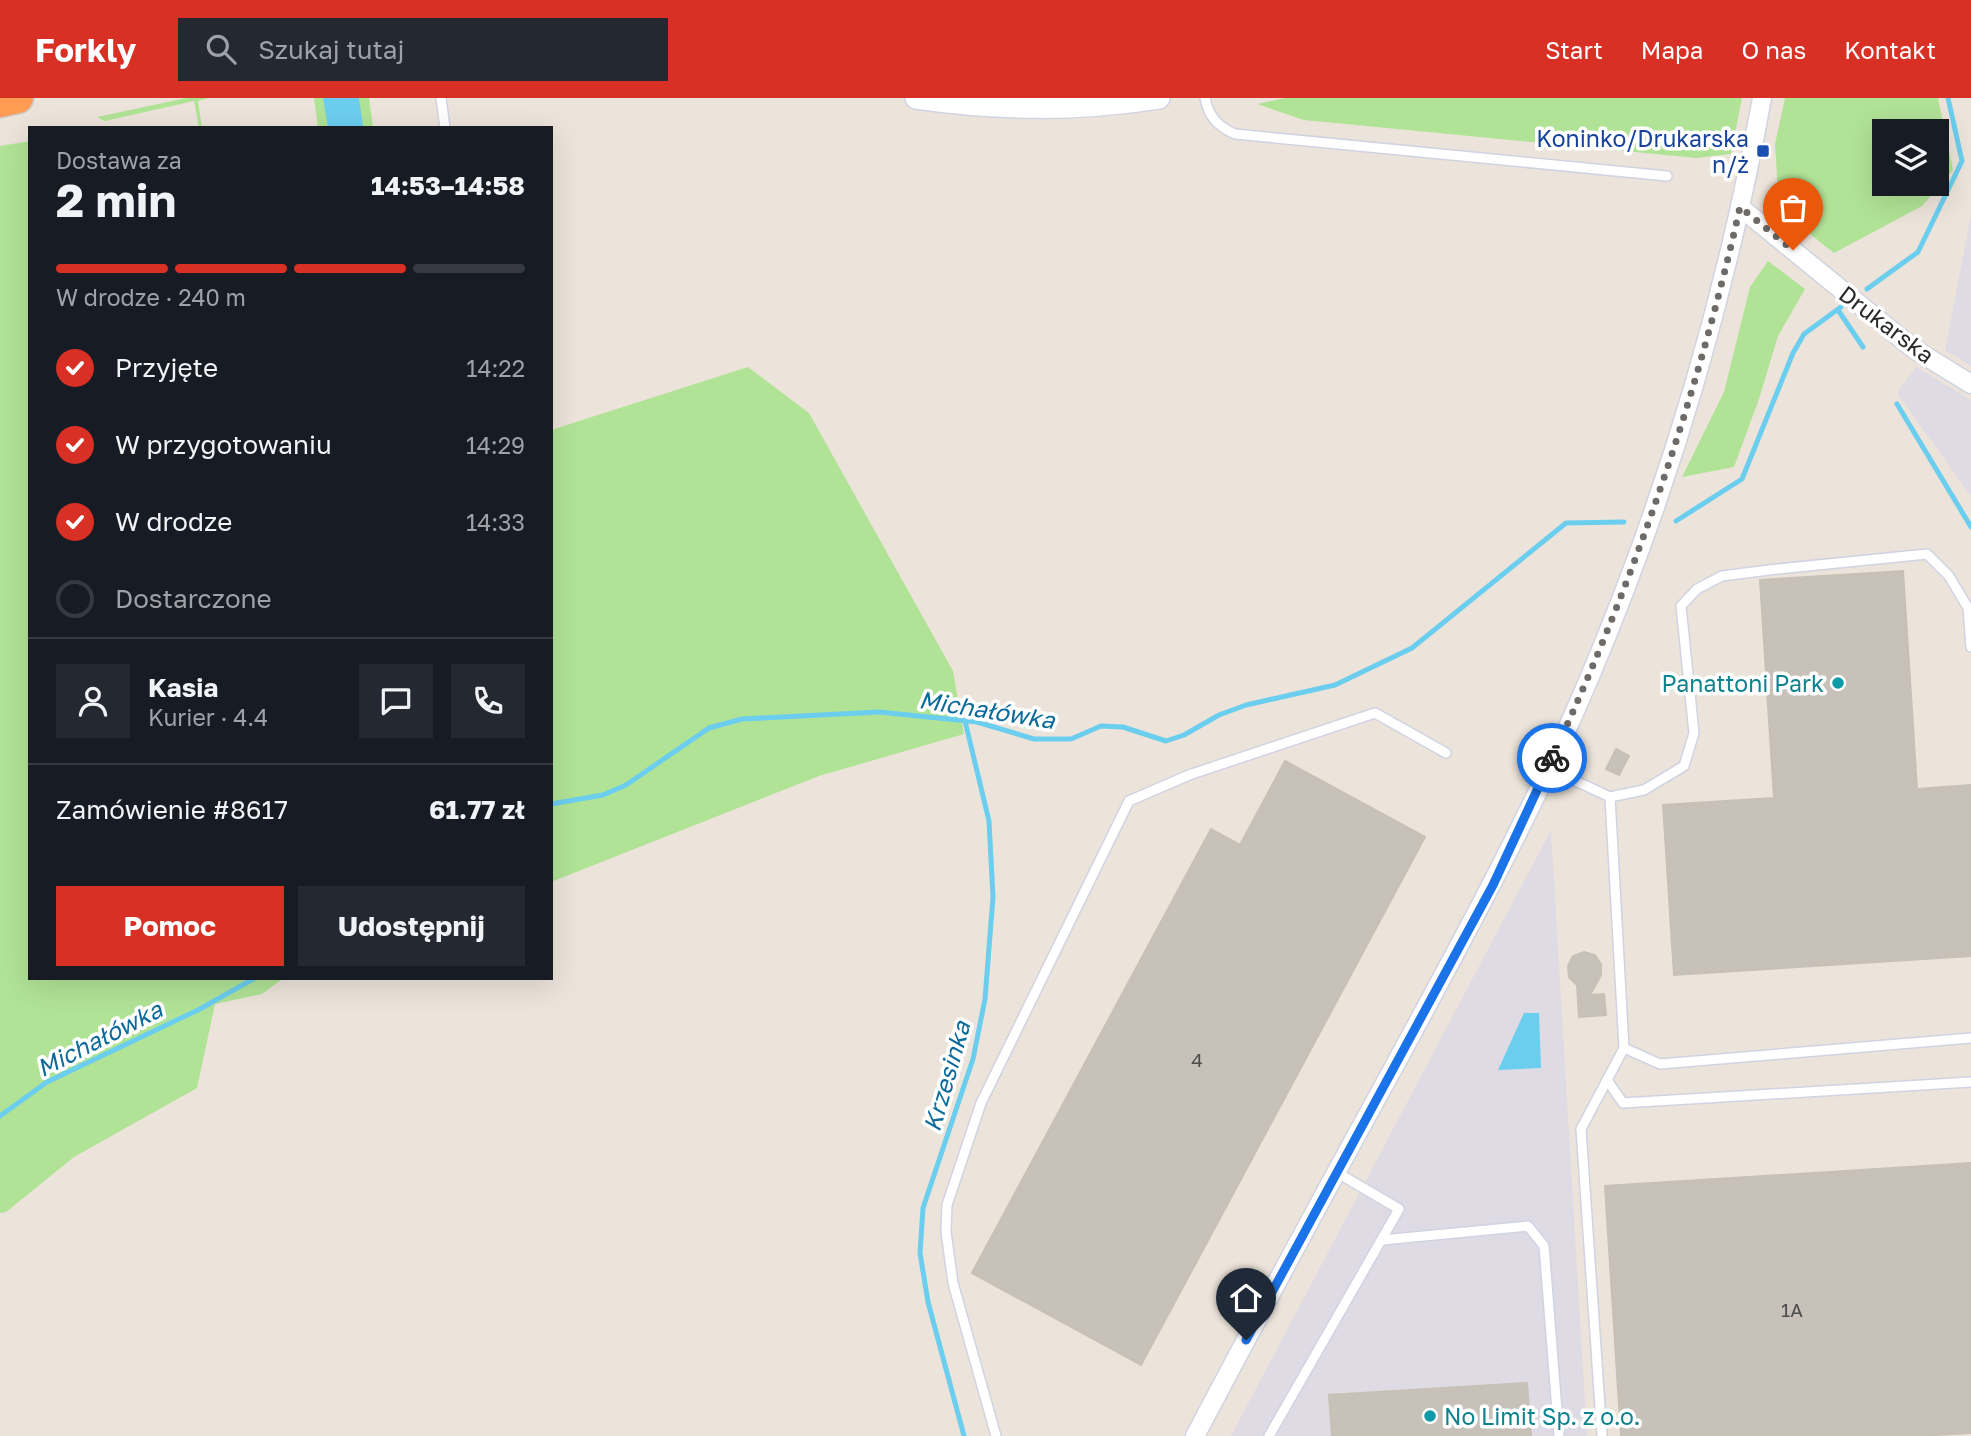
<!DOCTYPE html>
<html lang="pl">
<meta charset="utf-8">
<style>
:root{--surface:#171b24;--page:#242831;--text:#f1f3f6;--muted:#9ea1a6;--line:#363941;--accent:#d93025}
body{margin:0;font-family:"Golos Text",sans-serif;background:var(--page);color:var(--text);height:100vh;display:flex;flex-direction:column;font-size:26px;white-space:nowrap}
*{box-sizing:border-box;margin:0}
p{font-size:23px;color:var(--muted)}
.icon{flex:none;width:38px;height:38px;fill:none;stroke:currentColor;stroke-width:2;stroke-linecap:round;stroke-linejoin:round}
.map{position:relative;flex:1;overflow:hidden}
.side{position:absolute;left:28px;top:28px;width:525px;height:854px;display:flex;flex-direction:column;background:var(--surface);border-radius:0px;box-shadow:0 7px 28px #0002}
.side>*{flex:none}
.fabs{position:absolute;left:1872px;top:21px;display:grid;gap:14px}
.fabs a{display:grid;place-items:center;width:77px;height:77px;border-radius:0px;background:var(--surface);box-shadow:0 7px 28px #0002;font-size:35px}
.pin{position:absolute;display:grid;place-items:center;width:60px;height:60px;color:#fff;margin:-72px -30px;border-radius:50% 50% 50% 0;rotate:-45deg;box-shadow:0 0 7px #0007}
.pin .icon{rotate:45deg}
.courier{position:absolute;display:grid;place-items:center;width:70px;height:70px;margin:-35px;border:5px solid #1a73e8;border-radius:50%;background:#fff;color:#222;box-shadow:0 2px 9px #0007}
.head em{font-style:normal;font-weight:700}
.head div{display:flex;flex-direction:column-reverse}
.head{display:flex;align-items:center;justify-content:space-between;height:119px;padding:0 28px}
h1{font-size:46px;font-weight:700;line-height:52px}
.bar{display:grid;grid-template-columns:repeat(4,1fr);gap:10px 7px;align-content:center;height:84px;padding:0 28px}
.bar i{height:9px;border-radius:5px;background:var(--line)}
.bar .current{background:var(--accent)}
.bar p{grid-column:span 4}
.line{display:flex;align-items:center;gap:18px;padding:0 28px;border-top:2px solid var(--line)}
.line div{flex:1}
.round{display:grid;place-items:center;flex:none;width:74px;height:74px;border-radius:0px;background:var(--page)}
ol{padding:0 28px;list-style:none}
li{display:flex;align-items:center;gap:21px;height:77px}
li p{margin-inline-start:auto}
li .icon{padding:7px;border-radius:50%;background:var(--accent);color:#fff;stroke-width:4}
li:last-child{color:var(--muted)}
li i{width:38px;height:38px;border:4px solid var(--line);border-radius:50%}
.action{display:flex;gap:14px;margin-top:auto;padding:14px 28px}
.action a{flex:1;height:80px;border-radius:0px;background:var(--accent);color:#fff;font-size:28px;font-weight:700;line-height:80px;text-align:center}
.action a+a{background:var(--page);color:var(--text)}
header{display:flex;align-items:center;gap:42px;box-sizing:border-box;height:98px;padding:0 35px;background:var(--accent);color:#fff}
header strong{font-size:33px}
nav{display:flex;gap:38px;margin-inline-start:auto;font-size:24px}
.search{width:490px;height:63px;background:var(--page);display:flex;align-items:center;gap:18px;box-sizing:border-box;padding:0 24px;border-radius:0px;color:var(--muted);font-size:26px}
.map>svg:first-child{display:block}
.industrial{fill:#dedbe4}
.green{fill:#b1e396;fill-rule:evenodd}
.water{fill:#6cceef}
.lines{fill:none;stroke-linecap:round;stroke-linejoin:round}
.stream{stroke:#6cceef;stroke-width:5}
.building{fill:#c7c1ba;stroke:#c7c0b4;stroke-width:2}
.service-casing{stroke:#d0d3e2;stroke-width:12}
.minor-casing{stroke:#d0d3e2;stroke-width:21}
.tertiary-casing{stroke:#d0d3e2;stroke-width:24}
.motorway-casing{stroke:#c7c7c7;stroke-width:33}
.service{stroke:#fff;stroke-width:9}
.minor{stroke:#fff;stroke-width:18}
.tertiary{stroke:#fff;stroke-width:21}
.motorway{stroke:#ff9b52;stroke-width:30}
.done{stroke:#6d6a67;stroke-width:7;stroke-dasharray:0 12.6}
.route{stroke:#1a73e8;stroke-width:9}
.transit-dot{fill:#1a4fb4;stroke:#fff;stroke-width:2.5}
.culture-dot{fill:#0f9aa8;stroke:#fff;stroke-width:2.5}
.labels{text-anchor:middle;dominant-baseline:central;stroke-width:7;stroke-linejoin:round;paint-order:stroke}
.number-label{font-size:19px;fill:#504f4d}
.transit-label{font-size:23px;fill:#164399;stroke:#fff;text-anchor:end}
.street-label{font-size:23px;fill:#292929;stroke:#fff}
.culture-label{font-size:23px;fill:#0d838f;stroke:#fff;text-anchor:end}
.water-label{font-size:24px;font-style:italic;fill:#0c6b9a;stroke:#fff}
</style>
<header>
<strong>Forkly</strong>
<div class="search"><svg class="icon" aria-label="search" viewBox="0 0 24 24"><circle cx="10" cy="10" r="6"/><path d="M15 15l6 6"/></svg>Szukaj tutaj</div>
<nav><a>Start</a><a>Mapa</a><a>O nas</a><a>Kontakt</a></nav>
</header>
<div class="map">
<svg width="1971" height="1338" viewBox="0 0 1971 1338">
<rect width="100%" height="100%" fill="#ece4da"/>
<!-- industrial -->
<g class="industrial">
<path d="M1971,117V268L1945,252Z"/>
<path d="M1916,269L1971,302V398L1897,295Z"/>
<path d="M1551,732L1587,1338H1231Z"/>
</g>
<!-- green -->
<g class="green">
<path d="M186,0H209L198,3L202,30H199L194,3L105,23L97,19Z"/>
<path d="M314,0H369L373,30H318Z"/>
<path d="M1285,0H1742L1731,56L1696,60L1304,22L1257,6Z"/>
<path d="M1785,0H1938L1953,72L1922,108L1834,155L1779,112L1775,46ZM1885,33H1937V86H1885Z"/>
<path d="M30,43V880H284L262,896L215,906L197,990L74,1059L6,1114L0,1115V48Z"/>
<path d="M1768,163L1805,191L1778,238L1759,301L1734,369L1682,379L1724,294L1750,189Z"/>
<path d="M748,269L809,315L953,573L964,636L819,678L551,784V332Z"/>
</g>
<!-- water -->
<g class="water">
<path d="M323,0H359L363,28L328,30Z"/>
<path d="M1524,915H1539L1541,970L1498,972Z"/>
</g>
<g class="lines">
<!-- stream -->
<g class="stream">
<path d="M1867,191L1918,154L1962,63L1948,0"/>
<path d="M1838,212L1863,249"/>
<path d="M1897,306L1971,429"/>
<path d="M1676,423L1742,381L1793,255L1804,236L1841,209"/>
<path d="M551,706L603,697L626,687L709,630L742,621L879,614L977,624L1034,641H1071L1101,628L1123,629L1166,643L1184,637L1219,617L1246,607L1335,587L1412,550L1566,425L1624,424"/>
<path d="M0,1018L47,984L200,911L255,880"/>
<path d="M964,1338L928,1204L920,1155L923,1110L973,961L985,901L993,799L989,723L965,623"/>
</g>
</g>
<!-- building -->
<g class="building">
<path d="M1903,473L1917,691L1971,687V858L1674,877L1663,707L1774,700L1760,482Z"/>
<path d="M1616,651L1629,658L1619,677L1606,671Z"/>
<path d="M1285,663L1425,739L1141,1267L972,1175L1211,731L1240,747Z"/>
<path d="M1584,854L1595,857L1601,866V877L1590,897L1604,896L1606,917L1579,919L1577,887L1569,879L1568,868L1573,858Z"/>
<path d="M1971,1065V1335L1919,1338H1621L1605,1088Z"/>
<path d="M1527,1285L1531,1338H1332L1329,1297Z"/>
</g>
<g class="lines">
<!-- service casing -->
<g class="service-casing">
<g id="service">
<path d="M441,0L445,30"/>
<path d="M1205,0C1209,19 1217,28 1235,36L1667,78"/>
<path d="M1548,670L1610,699L1624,950L1581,1031L1602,1338"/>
<path d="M1610,699L1644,692L1684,668L1694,635L1681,508L1697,491L1722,478L1777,471L1927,456L1949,478L1968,510L1971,549"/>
<path d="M1624,950L1660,966L1971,940"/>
<path d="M1607,982L1623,1005L1971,984"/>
<path d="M1382,1142L1528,1128L1544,1148L1559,1338"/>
<path d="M996,1338L953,1185L946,1134L947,1107L981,1005L1129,703L1189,677L1375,615L1446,655"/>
<path d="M1269,1338L1399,1111L1336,1074"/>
</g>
</g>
<!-- minor casing -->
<g class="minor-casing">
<g id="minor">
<path d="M1740,109L1914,251L1971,286"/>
<path d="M1195,1338C1259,1217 1324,1096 1390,976C1461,845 1533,714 1591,576C1669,391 1726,198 1762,0"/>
</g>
</g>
<!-- tertiary casing -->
<g class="tertiary-casing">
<path id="tertiary" d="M916,0C1000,12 1075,13 1159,0"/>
</g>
<!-- motorway casing -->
<g class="motorway-casing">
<path id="motorway" d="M0,4L18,0"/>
</g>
<!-- service -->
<use href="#service" class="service"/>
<!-- minor -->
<use href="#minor" class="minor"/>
<!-- tertiary -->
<use href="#tertiary" class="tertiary"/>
<!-- motorway -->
<use href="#motorway" class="motorway"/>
</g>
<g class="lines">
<!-- done -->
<path class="done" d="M1552,660C1634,483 1697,300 1740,109L1793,152"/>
<!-- route -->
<path class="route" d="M1246,1242L1493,787L1552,660"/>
</g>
<!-- markers -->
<rect class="transit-dot" x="1756" y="46" width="14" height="14" rx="3.5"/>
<g class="culture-dot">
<circle cx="1838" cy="585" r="7"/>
<circle cx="1430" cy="1318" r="7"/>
</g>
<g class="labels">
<!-- number labels -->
<g class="number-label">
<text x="1197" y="961">4</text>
<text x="1792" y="1211">1A</text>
</g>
<!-- transit labels -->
<g class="transit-label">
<text x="1749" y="40">Koninko/Drukarska<tspan x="1749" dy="26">n/ż</tspan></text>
</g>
<!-- street labels -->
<g class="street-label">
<text transform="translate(1887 226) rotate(37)">Drukarska</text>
</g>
<!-- culture labels -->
<g class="culture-label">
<text x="1824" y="585">Panattoni Park</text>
<text x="1444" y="1318" text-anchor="start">No Limit Sp. z o.o.</text>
</g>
<!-- water labels -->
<g class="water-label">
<text transform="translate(987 611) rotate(9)">Michałówka</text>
<text transform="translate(99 940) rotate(-27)">Michałówka</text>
<text transform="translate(946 978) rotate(-74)">Krzesinka</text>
</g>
</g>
</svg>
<div class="fabs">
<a><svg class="icon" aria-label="layers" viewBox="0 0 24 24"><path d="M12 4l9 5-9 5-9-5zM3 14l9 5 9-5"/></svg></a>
</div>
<div class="pin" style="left:1793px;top:152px;background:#ea580c"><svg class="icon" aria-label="bag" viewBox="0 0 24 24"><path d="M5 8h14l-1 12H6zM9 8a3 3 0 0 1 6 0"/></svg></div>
<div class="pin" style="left:1246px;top:1242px;background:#1f2937"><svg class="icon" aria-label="home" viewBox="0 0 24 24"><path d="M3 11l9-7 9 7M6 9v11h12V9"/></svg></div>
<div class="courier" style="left:1552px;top:660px"><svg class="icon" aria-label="bike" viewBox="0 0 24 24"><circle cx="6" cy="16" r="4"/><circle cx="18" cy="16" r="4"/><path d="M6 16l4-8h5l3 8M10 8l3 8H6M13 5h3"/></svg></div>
<section class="side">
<div class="head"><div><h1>2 min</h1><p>Dostawa za</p></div><em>14:53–14:58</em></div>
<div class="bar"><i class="current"></i><i class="current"></i><i class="current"></i><i></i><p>W drodze · 240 m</p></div>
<ol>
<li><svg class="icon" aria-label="check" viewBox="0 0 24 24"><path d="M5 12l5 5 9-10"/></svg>Przyjęte<p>14:22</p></li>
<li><svg class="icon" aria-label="check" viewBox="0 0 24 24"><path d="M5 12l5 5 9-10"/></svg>W przygotowaniu<p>14:29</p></li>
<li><svg class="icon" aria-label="check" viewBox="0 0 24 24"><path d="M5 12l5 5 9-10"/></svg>W drodze<p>14:33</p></li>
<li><i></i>Dostarczone</li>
</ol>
<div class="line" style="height:126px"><a class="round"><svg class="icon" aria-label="person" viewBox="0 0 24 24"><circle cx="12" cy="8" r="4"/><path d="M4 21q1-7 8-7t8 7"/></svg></a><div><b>Kasia</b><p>Kurier · 4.4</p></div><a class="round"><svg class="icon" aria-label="chat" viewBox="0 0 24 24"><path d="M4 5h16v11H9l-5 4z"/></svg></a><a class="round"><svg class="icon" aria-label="phone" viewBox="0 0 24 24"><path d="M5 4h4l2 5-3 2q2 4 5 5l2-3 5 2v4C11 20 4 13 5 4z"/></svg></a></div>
<div class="line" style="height:91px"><div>Zamówienie #8617</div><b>61.77 zł</b></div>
<div class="action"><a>Pomoc</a><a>Udostępnij</a></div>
</section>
</div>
